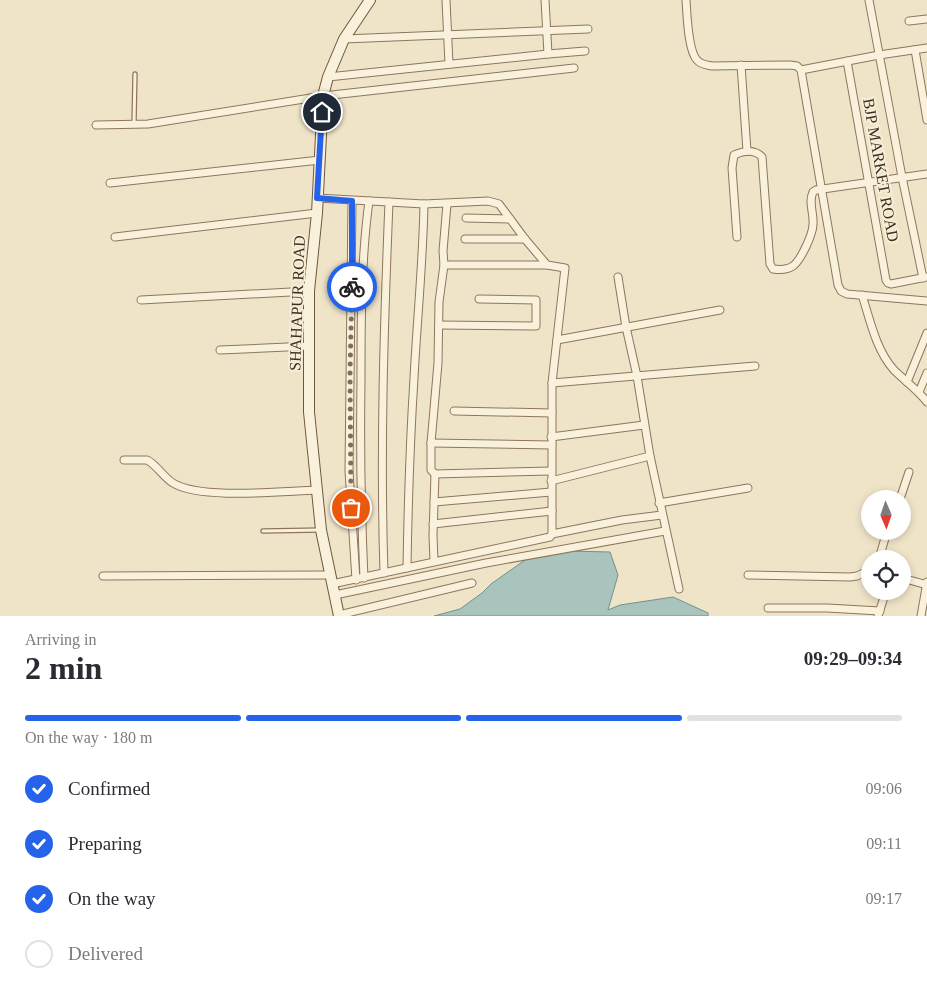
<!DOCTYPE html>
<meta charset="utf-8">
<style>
:root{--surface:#fff;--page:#f7f7f7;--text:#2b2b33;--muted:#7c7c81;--line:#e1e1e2;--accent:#2563eb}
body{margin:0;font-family:"Times New Roman",serif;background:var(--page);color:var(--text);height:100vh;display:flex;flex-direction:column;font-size:19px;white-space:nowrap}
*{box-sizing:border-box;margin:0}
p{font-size:16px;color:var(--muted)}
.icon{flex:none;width:28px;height:28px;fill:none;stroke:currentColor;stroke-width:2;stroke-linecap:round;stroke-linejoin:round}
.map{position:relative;height:616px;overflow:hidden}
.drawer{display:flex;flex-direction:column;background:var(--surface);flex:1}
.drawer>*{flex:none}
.needle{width:32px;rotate:178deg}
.controls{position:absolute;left:861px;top:490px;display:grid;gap:10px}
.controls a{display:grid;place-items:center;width:50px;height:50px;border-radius:50%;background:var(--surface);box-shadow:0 2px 8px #0003;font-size:25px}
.pin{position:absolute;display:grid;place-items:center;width:42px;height:42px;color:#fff;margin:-21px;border:2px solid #fff;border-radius:50%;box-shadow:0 1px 5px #0007}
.courier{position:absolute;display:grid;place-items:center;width:50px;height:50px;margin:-25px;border:4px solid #2563eb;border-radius:50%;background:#fff;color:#222;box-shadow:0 1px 6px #0007}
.headline em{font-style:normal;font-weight:700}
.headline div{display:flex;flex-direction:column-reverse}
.headline{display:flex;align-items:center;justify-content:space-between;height:85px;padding:0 25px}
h1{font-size:32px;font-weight:700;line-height:38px}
.bar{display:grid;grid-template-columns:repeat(4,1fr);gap:8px 5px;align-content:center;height:60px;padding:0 25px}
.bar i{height:6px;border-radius:4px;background:var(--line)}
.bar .selected{background:var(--accent)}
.bar p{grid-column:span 4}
ol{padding:0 25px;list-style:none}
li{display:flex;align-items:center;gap:15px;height:55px}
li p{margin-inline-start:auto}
li .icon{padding:5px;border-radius:50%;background:var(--accent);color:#fff;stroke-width:4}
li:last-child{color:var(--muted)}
li i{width:28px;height:28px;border:2px solid var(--line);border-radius:50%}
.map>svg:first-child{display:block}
.water{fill:#a9c4bc;stroke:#6f938a}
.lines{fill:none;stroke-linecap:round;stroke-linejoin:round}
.service-casing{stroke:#8d765c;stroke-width:5.5}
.minor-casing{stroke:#8d765c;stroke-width:9}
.secondary-casing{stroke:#6f573f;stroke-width:12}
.service{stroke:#faf1dc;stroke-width:3}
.minor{stroke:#faf1dc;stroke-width:7}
.secondary{stroke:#faf1dc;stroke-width:10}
.done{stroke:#7c6e5b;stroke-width:5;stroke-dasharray:0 9}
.route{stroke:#2563eb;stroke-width:6}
.labels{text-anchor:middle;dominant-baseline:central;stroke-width:4;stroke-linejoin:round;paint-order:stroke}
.street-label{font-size:16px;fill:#3d2e20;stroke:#f7eed8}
</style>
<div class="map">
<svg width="927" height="616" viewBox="0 0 927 616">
<rect width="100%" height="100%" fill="#f0e4c8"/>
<!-- water -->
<path class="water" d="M568,551L610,552L618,575L608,610L620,605L673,597L708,613V616H434L460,609L482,593L491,584L532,555Z"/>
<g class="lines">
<!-- service casing -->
<g class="service-casing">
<g id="service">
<path d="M134,123L135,74"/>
<path d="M263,531L320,530"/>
</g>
</g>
<!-- minor casing -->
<g class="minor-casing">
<g id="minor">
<path d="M446,0L449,64"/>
<path d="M545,0L548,54"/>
<path d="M686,0C687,14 688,51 697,60C701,65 707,65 712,66L790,65L797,66L801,70L838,285L841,291L847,294L927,301"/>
<path d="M869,0L902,177L923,278"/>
<path d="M909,21L927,19"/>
<path d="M344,39L588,29"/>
<path d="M915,50L927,120"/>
<path d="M847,61L886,280L888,283L891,284L927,277"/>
<path d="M741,65L747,151"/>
<path d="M801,70L879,55L927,48"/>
<path d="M328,77L548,54L585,51"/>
<path d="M96,125L148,124L323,96L574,68"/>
<path d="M110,183L320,160"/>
<path d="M317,198L424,204L488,201L499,204L525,239L547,265L565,268L552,383V534L550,537L332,584"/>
<path d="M352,201L349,471L356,580"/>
<path d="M447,204L443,251L444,265L439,302L438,363L431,443V470L435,474L551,471"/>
<path d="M466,218L510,219"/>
<path d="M115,237L317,213"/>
<path d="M737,237L732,168L734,155C743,151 755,149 762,157L770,264L773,269C780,270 787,270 793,266C801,260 813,234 813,224C814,213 808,202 813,192L816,190L927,174"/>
<path d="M465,239H525"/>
<path d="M444,265H547"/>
<path d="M618,277L626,327L637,376L650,456L679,589"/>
<path d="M862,295C870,320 876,350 894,370C905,381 918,390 927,402"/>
<path d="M141,300L309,291"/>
<path d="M439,325L536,326V300L479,299"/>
<path d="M557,340L720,310"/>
<path d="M220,350L309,346"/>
<path d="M907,382L927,333"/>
<path d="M552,383L755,366"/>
<path d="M919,392L927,373"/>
<path d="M454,411L552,413"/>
<path d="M551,437L644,425"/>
<path d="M431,443L552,445"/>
<path d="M124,460H147C157,465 163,477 173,483C200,500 283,491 317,490"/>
<path d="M551,481L650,456"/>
<path d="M900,499L909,472"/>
<path d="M434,502L551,492"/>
<path d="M659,503L748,488"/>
<path d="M433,524L552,511"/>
<path d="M552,534L622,520L662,515"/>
<path d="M879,559L887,531"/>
<path d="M434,561L433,535L435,474"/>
<path d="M407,568C408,505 410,441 414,378C417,320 423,262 424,204"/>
<path d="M384,573C380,449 384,325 389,202"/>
<path d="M748,575L850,577L857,576L870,570"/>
<path d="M103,576L330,575"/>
<path d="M364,578C361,512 360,446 361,380C361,320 361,261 369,201"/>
<path d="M902,578L927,585"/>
<path d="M335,595L486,563L665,531"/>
<path d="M768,608H827L880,611"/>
<path d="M339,615L472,583"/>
<path d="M878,616L886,591"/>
<path d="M921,616L927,582"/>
</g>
</g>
<!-- secondary casing -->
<g class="secondary-casing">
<path id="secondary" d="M339,616L321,530L309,412V291L317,213L323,96L328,77L344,39L370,0"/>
</g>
<!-- service -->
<use href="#service" class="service"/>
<!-- minor -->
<use href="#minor" class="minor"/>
<!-- secondary -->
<use href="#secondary" class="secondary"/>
</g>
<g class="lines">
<!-- done -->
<path class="done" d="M351,508L350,372L352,287"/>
<!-- route -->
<path class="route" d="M322,112L317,198L352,201V287"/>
</g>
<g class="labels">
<!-- street labels -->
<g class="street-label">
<text transform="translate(881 170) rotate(80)">BJP MARKET ROAD</text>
<text transform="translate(297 303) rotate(-88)">SHAHAPUR ROAD</text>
</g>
</g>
</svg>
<div class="controls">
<a><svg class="needle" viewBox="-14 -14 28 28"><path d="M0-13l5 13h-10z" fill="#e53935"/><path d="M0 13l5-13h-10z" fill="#7c7c81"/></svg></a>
<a><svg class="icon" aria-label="locate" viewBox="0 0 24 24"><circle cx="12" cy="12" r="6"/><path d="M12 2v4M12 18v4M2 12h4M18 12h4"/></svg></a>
</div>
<div class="pin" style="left:351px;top:508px;background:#ea580c"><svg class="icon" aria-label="bag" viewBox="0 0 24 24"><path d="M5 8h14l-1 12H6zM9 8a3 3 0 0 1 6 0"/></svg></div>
<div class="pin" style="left:322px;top:112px;background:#1f2937"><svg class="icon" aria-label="home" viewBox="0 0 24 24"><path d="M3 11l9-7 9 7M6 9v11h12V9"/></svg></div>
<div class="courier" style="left:352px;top:287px"><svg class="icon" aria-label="bike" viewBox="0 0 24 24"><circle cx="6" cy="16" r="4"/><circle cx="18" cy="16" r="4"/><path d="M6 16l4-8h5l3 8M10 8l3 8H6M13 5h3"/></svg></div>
</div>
<section class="drawer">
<div class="headline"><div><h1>2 min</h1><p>Arriving in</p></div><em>09:29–09:34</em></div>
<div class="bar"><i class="selected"></i><i class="selected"></i><i class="selected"></i><i></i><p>On the way · 180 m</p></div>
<ol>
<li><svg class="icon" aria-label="check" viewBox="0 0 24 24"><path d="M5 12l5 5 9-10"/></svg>Confirmed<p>09:06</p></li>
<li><svg class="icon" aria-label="check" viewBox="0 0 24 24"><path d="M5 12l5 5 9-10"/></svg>Preparing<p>09:11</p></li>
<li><svg class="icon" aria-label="check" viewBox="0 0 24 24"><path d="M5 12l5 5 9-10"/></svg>On the way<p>09:17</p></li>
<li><i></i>Delivered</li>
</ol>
</section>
